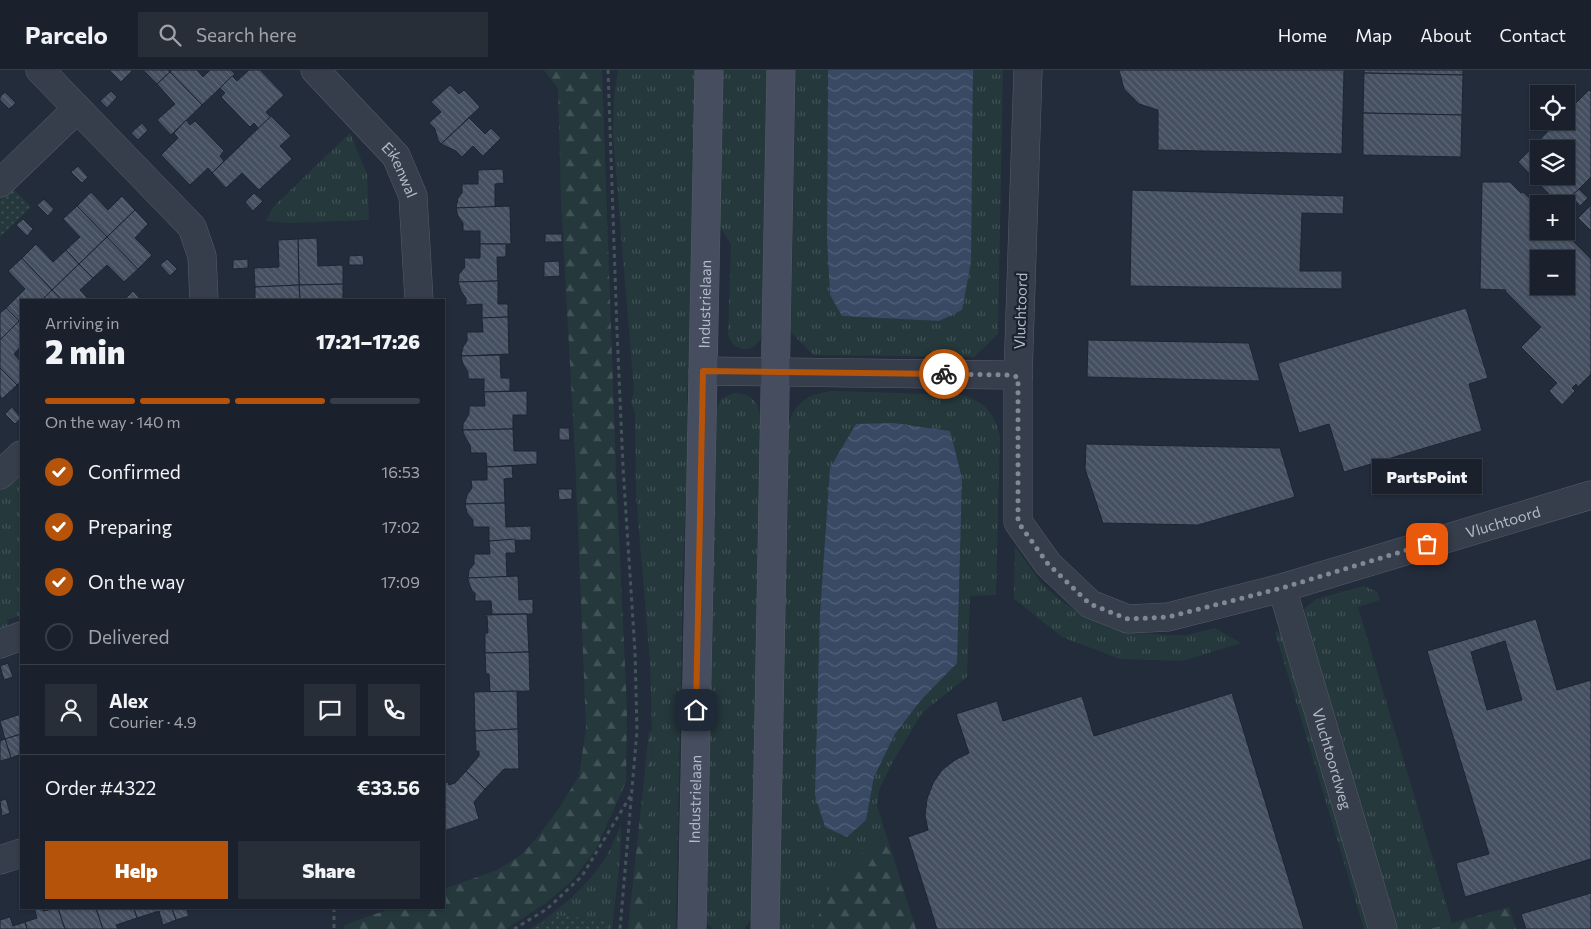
<!DOCTYPE html>
<meta charset="utf-8">
<style>
:root{--surface:#1a212c;--page:#272e38;--text:#f1f3f6;--muted:#9fa3a9;--line:#383e48;--accent:#b45309}
body{margin:0;font-family:Commissioner,sans-serif;background:var(--page);color:var(--text);height:100vh;display:flex;flex-direction:column;font-size:19px;white-space:nowrap}
*{box-sizing:border-box;margin:0}
p{font-size:16px;color:var(--muted)}
.icon{flex:none;width:28px;height:28px;fill:none;stroke:currentColor;stroke-width:2;stroke-linecap:round;stroke-linejoin:round}
.map{position:relative;flex:1;overflow:hidden}
.drawer{position:absolute;left:20px;top:229px;width:425px;height:610px;display:flex;flex-direction:column;background:var(--surface);border-radius:0px;box-shadow:0 1px 4px #0004,0 0 0 1px var(--line)}
.drawer>*{flex:none}
.tools{position:absolute;left:1530px;top:15px;display:grid;gap:10px}
.tools a{display:grid;place-items:center;width:45px;height:45px;border-radius:0px;background:var(--surface);box-shadow:0 1px 4px #0004,0 0 0 1px var(--line);font-size:25px}
.pin{position:absolute;display:grid;place-items:center;width:42px;height:42px;color:#fff;margin:-21px;border-radius:10px;box-shadow:0 2px 8px #0006}
.courier{position:absolute;display:grid;place-items:center;width:50px;height:50px;margin:-25px;border:4px solid #b45309;border-radius:50%;background:#fff;color:#222;box-shadow:0 1px 6px #0007}
.bubble{position:absolute;height:35px;border-radius:0px;background:var(--surface);box-shadow:0 1px 4px #0004,0 0 0 1px var(--line);font-size:16px;font-weight:800;line-height:35px;text-align:center}
.summary em{font-style:normal;font-weight:800}
.summary div{display:flex;flex-direction:column-reverse}
.summary{display:flex;align-items:center;justify-content:space-between;height:85px;padding:0 25px}
h1{font-size:32px;font-weight:800;line-height:38px}
.bar{display:grid;grid-template-columns:repeat(4,1fr);gap:8px 5px;align-content:center;height:60px;padding:0 25px}
.bar i{height:6px;border-radius:4px;background:var(--line)}
.bar .on{background:var(--accent)}
.bar p{grid-column:span 4}
.line{display:flex;align-items:center;gap:12px;padding:0 25px;border-top:1px solid var(--line)}
.line div{flex:1}
.round{display:grid;place-items:center;flex:none;width:52px;height:52px;border-radius:0px;background:var(--page)}
ol{padding:0 25px;list-style:none}
li{display:flex;align-items:center;gap:15px;height:55px}
li p{margin-inline-start:auto}
li .icon{padding:5px;border-radius:50%;background:var(--accent);color:#fff;stroke-width:4}
li:last-child{color:var(--muted)}
li i{width:28px;height:28px;border:2px solid var(--line);border-radius:50%}
.action{display:flex;gap:10px;margin-top:auto;padding:10px 25px}
.action a{flex:1;height:58px;border-radius:0px;background:var(--accent);color:#fff;font-size:20px;font-weight:800;line-height:58px;text-align:center}
.action a+a{background:var(--page);color:var(--text)}
header{display:flex;align-items:center;gap:30px;box-sizing:border-box;height:70px;padding:0 25px;background:var(--surface);border-bottom:1px solid var(--line)}
header strong{font-size:24px}
nav{display:flex;gap:28px;margin-inline-start:auto;font-size:18px}
.search{width:350px;height:45px;background:var(--page);display:flex;align-items:center;gap:12px;box-sizing:border-box;padding:0 18px;border-radius:0px;color:var(--muted);font-size:19px}
.map>svg:first-child{display:block}
.grass{fill:url(#grass-tufts);fill-rule:evenodd}
.forest{fill:url(#forest-firs)}
.park{fill:url(#park-dots)}
.water{fill:url(#water-waves)}
.building{fill:url(#building-back-hatch);stroke:#1e2532;fill-rule:evenodd}
.lines{fill:none;stroke-linecap:round;stroke-linejoin:round}
.minor-casing{stroke:#555c69;stroke-width:29}
.secondary-casing{stroke:#555c69;stroke-width:29}
.path{stroke:#435559;stroke-width:3;stroke-dasharray:4 4;stroke-linecap:butt}
.minor{stroke:#373e4b;stroke-width:28}
.secondary{stroke:#454d5e;stroke-width:28}
.done{stroke:#808896;stroke-width:5;stroke-dasharray:0 9}
.route{stroke:#b45309;stroke-width:6}
.labels{text-anchor:middle;dominant-baseline:central;stroke-width:4.5;stroke-linejoin:round;paint-order:stroke}
.street-label{font-size:15px;fill:#b2b9c7;stroke:#1c2330}
</style>
<header>
<strong>Parcelo</strong>
<div class="search"><svg class="icon" aria-label="search" viewBox="0 0 24 24"><circle cx="10" cy="10" r="6"/><path d="M15 15l6 6"/></svg>Search here</div>
<nav><a>Home</a><a>Map</a><a>About</a><a>Contact</a></nav>
</header>
<div class="map">
<svg width="1591" height="859" viewBox="0 0 1591 859">
<defs>
<pattern id="grass-tufts" width="24" height="20" patternUnits="userSpaceOnUse" patternTransform="scale(1.25)"><rect width="24" height="20" fill="#25383c"/><path d="M3 7l-1-3M5 7V3M7 7l1-3M15 17l-1-3M17 17v-4M19 17l1-3" fill="none" stroke="#425357"/></pattern>
<pattern id="forest-firs" width="22" height="20" patternUnits="userSpaceOnUse" patternTransform="scale(1.25)"><rect width="22" height="20" fill="#25383c"/><path d="M5 1l3.5 6h-7zM16 11l3.5 6h-7z" fill="#425357"/></pattern>
<pattern id="park-dots" width="8" height="8" patternUnits="userSpaceOnUse" patternTransform="scale(1.25)"><rect width="8" height="8" fill="#25383c"/><path d="M2 2h.1M6 6h.1" fill="none" stroke="#425357" stroke-width="1.8" stroke-linecap="round"/></pattern>
<pattern id="water-waves" width="16" height="10" patternUnits="userSpaceOnUse" patternTransform="scale(1.25)"><rect width="16" height="10" fill="#384964"/><path d="M0 5q4-4 8 0t8 0" fill="none" stroke="#526179"/></pattern>
<pattern id="building-back-hatch" width="6" height="6" patternUnits="userSpaceOnUse" patternTransform="scale(1.25)"><rect width="6" height="6" fill="#444f60"/><path d="M-1 5l2 2M0 0l6 6M5-1l2 2" fill="none" stroke="#5d6675"/></pattern>
</defs>
<rect width="100%" height="100%" fill="#232c3b"/>
<!-- grass -->
<g class="grass">
<path d="M618,0H696L691,236L687,329L689,340L683,506L676,859H648L652,661L650,593L636,424L635,343L631,332L634,321L613,66L614,27Z"/>
<path d="M722,0H768L762,264C758,284 734,284 728,265L731,175L718,153Z"/>
<path d="M796,0H828L827,170L830,225L842,246L939,251L971,192L973,0H1003L998,264L974,287L813,285L791,262Z"/>
<path d="M350,63L367,104L369,150L289,153L266,151L273,137Z"/>
<path d="M834,321L961,325C985,332 994,342 1000,366L996,525L970,526L967,607L922,643L892,693L879,720L877,736L886,764L855,789L831,816L813,859H776L787,360C793,333 807,323 834,321ZM856,354H893L950,361L921,630L895,664L874,707L866,750Z"/>
<path d="M734,323C750,323 760,332 760,348H762L753,846L744,859H713L708,854L705,847L715,342L721,329Z"/>
<path d="M21,401V545L7,550L9,559L0,562V420Z"/>
<path d="M1015,476L1041,513L1060,530L1084,546L1109,558L1137,563L1168,565H1187L1215,558L1241,573L1182,591L1120,589L1062,567L1014,529Z"/>
<path d="M1364,516L1377,522L1380,530L1358,537L1452,853L1430,859H1390L1301,546L1304,539L1316,529Z"/>
<path d="M1285,560L1376,859H1364L1275,562Z"/>
<path d="M621,755L620,790L612,859H530C559,840 587,817 606,787C612,777 616,765 621,755Z"/>
</g>
<!-- forest -->
<g class="forest">
<path d="M544,0H602L616,402L627,640L626,712L596,779L573,810L546,833L506,859H343L345,855L392,838H444V819L497,800L521,785L539,765L559,738L579,706L586,658L575,385L561,131L558,19Z"/>
<path d="M652,661L648,859H628L649,662Z"/>
<path d="M886,764L916,859H813L831,816L855,789Z"/>
<path d="M1509,837L1516,859H1430Z"/>
</g>
<!-- park -->
<g class="park">
<path d="M0,105L31,137L0,167Z"/>
<path d="M555,845L608,851L607,859H533Z"/>
</g>
<!-- water -->
<g class="water">
<path d="M828,0H973L971,192L962,240L939,251L842,246L830,225L827,170Z"/>
<path d="M893,353L950,361L962,408L957,593L921,630L895,664L874,707L866,750L847,767L825,757L815,725L820,544L830,398L856,354Z"/>
</g>
<!-- building -->
<g class="building">
<path d="M109,0H133L121,12Z"/>
<path d="M143,0H168L170,2L157,14Z"/>
<path d="M171,0H197L203,7L210,0H231L235,4L202,35L170,2Z"/>
<path d="M249,0H260L284,25L266,42L271,47L259,59L254,53L250,57L221,27L225,23L220,18L232,6L237,11Z"/>
<path d="M1119,0H1344L1342,84L1158,80V40L1139,34L1124,19Z"/>
<path d="M1364,0H1463V5L1364,3Z"/>
<path d="M170,2L202,35L171,65L157,50L175,34L157,14Z"/>
<path d="M1364,3L1463,5L1462,45L1363,43Z"/>
<path d="M450,15L459,24L464,20L480,37L441,74L438,70L435,59L429,53L441,42L431,32Z"/>
<path d="M1589,20L1591,22V107L1564,134H1539V137L1537,136L1549,124L1518,92L1558,51H1566V43ZM1539,79H1566V106H1539Z"/>
<path d="M111,21L117,27L107,38L100,31Z"/>
<path d="M5,22L16,33L9,39L0,30V27Z"/>
<path d="M1363,43L1462,45L1461,87L1363,85Z"/>
<path d="M271,46L291,66L280,76L292,89L259,120L242,103L226,118L212,103Z"/>
<path d="M469,48L485,64L491,58L501,68L483,86L473,76L462,87L456,81L441,74Z"/>
<path d="M186,50L190,55L195,51L224,81L220,86L224,91L212,103L208,98L190,115L161,85L178,68L174,63Z"/>
<path d="M142,53L148,60L138,70L131,63Z"/>
<path d="M78,96L88,107L82,113L71,102Z"/>
<path d="M503,99L504,113L495,114V137L456,138L458,128L462,123V114H478V100Z"/>
<path d="M1482,112H1510L1521,123L1523,122L1539,137V161H1563L1591,189V304L1578,317L1576,314L1572,318L1575,321L1562,335L1549,321L1557,313L1521,277L1541,257L1505,221L1506,220L1480,219ZM1539,189H1566V216H1539Z"/>
<path d="M1579,119L1588,128L1580,136L1571,126Z"/>
<path d="M1132,120L1344,126L1343,144L1302,143L1300,201H1342V219L1130,216Z"/>
<path d="M91,122L108,140L122,126L135,140L107,167L77,136Z"/>
<path d="M254,123L263,131L253,141L245,132Z"/>
<path d="M44,129L54,139L48,146L37,135Z"/>
<path d="M1591,135V161L1578,148Z"/>
<path d="M77,136L107,167L79,194L66,180L80,167L63,149Z"/>
<path d="M510,136L511,174H480V161H463V153L458,146L456,138Z"/>
<path d="M135,140L148,154L135,168L152,185L138,199L107,167Z"/>
<path d="M23,149L33,159L27,166L16,155Z"/>
<rect x="545" y="164" width="17" height="8"/>
<path d="M107,167L138,199L124,212L107,195L93,208L79,194Z"/>
<path d="M317,168L318,196L343,195V214L299,215L298,169Z"/>
<path d="M298,169L299,215L255,217L254,198L279,197L278,170Z"/>
<path d="M36,174L53,192L66,180L79,194L52,220L22,188Z"/>
<path d="M480,174H506V187H497L498,211L458,212L459,204L465,197L464,188H480Z"/>
<path d="M363,185L364,195H349V186Z"/>
<path d="M22,188L52,220L42,230H21V249L19,251L6,238L25,219L8,201Z"/>
<path d="M167,189L177,199L170,206L160,195Z"/>
<path d="M248,189V198L233,199V190Z"/>
<path d="M559,191L560,206L544,207V192Z"/>
<path d="M79,194L93,208L80,220L89,230H62L52,220Z"/>
<path d="M498,211V234H508V247L482,248V234L466,235V228L461,221L458,212Z"/>
<path d="M343,214V230H300L299,215Z"/>
<path d="M299,215L300,230H255V217Z"/>
<path d="M52,220L62,230H42Z"/>
<path d="M133,221L141,230H129L126,228Z"/>
<path d="M6,238L19,251L0,270V243Z"/>
<path d="M1466,238L1488,308L1469,314L1482,361L1344,402L1329,354L1299,363L1278,293Z"/>
<path d="M508,247L509,284L461,286L463,277L467,271V262H483L482,248Z"/>
<path d="M19,251L21,254V276L14,284L21,292V311L17,315L0,298V270Z"/>
<path d="M1088,270L1249,273L1260,311L1087,307Z"/>
<path d="M500,285L501,308H510V321L484,322V309H468V302L463,294L461,286Z"/>
<path d="M0,298L17,315L2,329L0,326Z"/>
<path d="M527,321V345H513V359L463,360V354L469,344V336H485L484,322Z"/>
<path d="M12,337L21,348L15,354L5,344Z"/>
<path d="M559,358H569L570,370H559Z"/>
<path d="M513,359L514,381H537V394L487,397L486,383H471L470,375L463,363V360Z"/>
<path d="M1086,374L1280,378L1295,427L1198,455L1103,453L1085,399Z"/>
<path d="M512,396L513,408L504,409L505,433L465,434L467,425L472,418L471,410H487V397Z"/>
<path d="M558,419H572V429L559,430Z"/>
<path d="M505,433L506,457L531,456V470L489,471V457H473V450L467,443L465,434Z"/>
<path d="M515,469L516,483H506L507,507L468,508L469,500L474,494V484H490L489,471Z"/>
<path d="M518,506L519,530L533,529V544H492L491,531H475V523L472,521L468,510V508Z"/>
<path d="M527,544L529,582L485,583V563H488L487,546H484V545Z"/>
<path d="M1536,549L1557,620L1591,610V789L1465,827L1456,793L1489,784L1427,581ZM1505,571L1522,630L1487,640L1471,582Z"/>
<path d="M529,582L530,621L490,622L489,604H486L485,583Z"/>
<path d="M8,593L13,607L4,610L0,596Z"/>
<path d="M517,621L518,659L475,661L474,622Z"/>
<path d="M1232,623L1304,859H937L908,767L928,760L925,745L927,729L933,713L942,700L955,690L969,683L956,644L997,631L1003,651L1082,626L1094,666Z"/>
<path d="M21,644V664L5,669L0,651Z"/>
<path d="M518,659L519,699H504L485,719L466,701L479,686V681H476L475,661Z"/>
<path d="M21,664V684L11,688L5,669Z"/>
<path d="M5,669L11,688L0,691V671Z"/>
<path d="M466,701L485,719L474,732L479,749L444,761V713L448,712L449,715L455,713Z"/>
<path d="M6,729L10,743L2,746L0,731Z"/>
<path d="M1591,823V859H1526L1521,844Z"/>
<path d="M34,838H42L43,841L58,838L65,859H27L25,852L37,848Z"/>
<path d="M58,838H96L103,859H65Z"/>
<path d="M96,838H134L137,848L116,855L118,859H103Z"/>
<path d="M134,838H172L176,850L163,855L159,841L137,848Z"/>
<path d="M172,838H186L189,846L176,850Z"/>
<path d="M10,847L13,856L25,852L27,859H0V850Z"/>
</g>
<g class="lines">
<!-- minor casing -->
<g class="minor-casing">
<g id="minor">
<path d="M40,0L192,157L202,186L204,230"/>
<path id="s1" d="M315,0L396,86L413,126L419,230"/>
<path id="s2" d="M1028,0L1018,307V452L1048,494L1090,534L1128,549L1168,547L1282,518L1591,425"/>
<path d="M0,113L77,39"/>
<path d="M703,301L1010,305L1018,307"/>
<path d="M0,405L21,385"/>
<path id="s3" d="M1282,518L1383,859"/>
<path d="M0,574L21,566"/>
<path d="M0,790L21,783"/>
</g>
</g>
<!-- secondary casing -->
<g class="secondary-casing">
<g id="secondary">
<path id="s4" d="M692,859L709,0"/>
<path d="M765,859L781,0"/>
</g>
</g>
<!-- path -->
<g class="path">
<path d="M608,0L617,261L623,397L635,582L637,661L620,859"/>
<path d="M334,838V859"/>
<path d="M514,859L547,839L582,806L631,725"/>
</g>
<!-- minor -->
<use href="#minor" class="minor"/>
<!-- secondary -->
<use href="#secondary" class="secondary"/>
</g>
<g class="lines">
<!-- done -->
<path class="done" d="M944,304L1010,305L1018,307V452L1048,494L1090,534L1128,549L1168,547L1282,518L1427,474"/>
<!-- route -->
<path class="route" d="M696,640L703,301L944,304"/>
</g>
<g class="labels">
<!-- street labels -->
<g class="street-label">
<text stroke="none"><textPath href="#s1" startOffset="132">Eikenwal</textPath></text>
<text stroke="none"><textPath href="#s4" startOffset="625">Industrielaan</textPath></text>
<text transform="translate(1020 241) rotate(-88)">Vluchtoord</text>
<text stroke="none"><textPath href="#s2" startOffset="991">Vluchtoord</textPath></text>
<text stroke="none"><textPath href="#s3" startOffset="178">Vluchtoordweg</textPath></text>
<text stroke="none"><textPath href="#s4" startOffset="130">Industrielaan</textPath></text>
</g>
</g>
</svg>
<div class="tools">
<a><svg class="icon" aria-label="locate" viewBox="0 0 24 24"><circle cx="12" cy="12" r="6"/><path d="M12 2v4M12 18v4M2 12h4M18 12h4"/></svg></a>
<a><svg class="icon" aria-label="layers" viewBox="0 0 24 24"><path d="M12 4l9 5-9 5-9-5zM3 14l9 5 9-5"/></svg></a>
<a>+</a>
<a>−</a>
</div>
<div class="pin" style="left:1427px;top:474px;background:#ea580c"><svg class="icon" aria-label="bag" viewBox="0 0 24 24"><path d="M5 8h14l-1 12H6zM9 8a3 3 0 0 1 6 0"/></svg></div>
<div class="pin" style="left:696px;top:640px;background:#1f2937"><svg class="icon" aria-label="home" viewBox="0 0 24 24"><path d="M3 11l9-7 9 7M6 9v11h12V9"/></svg></div>
<div class="courier" style="left:944px;top:304px"><svg class="icon" aria-label="bike" viewBox="0 0 24 24"><circle cx="6" cy="16" r="4"/><circle cx="18" cy="16" r="4"/><path d="M6 16l4-8h5l3 8M10 8l3 8H6M13 5h3"/></svg></div>
<div class="bubble" style="left:1372px;top:389px;width:110px">PartsPoint</div>
<section class="drawer">
<div class="summary"><div><h1>2 min</h1><p>Arriving in</p></div><em>17:21–17:26</em></div>
<div class="bar"><i class="on"></i><i class="on"></i><i class="on"></i><i></i><p>On the way · 140 m</p></div>
<ol>
<li><svg class="icon" aria-label="check" viewBox="0 0 24 24"><path d="M5 12l5 5 9-10"/></svg>Confirmed<p>16:53</p></li>
<li><svg class="icon" aria-label="check" viewBox="0 0 24 24"><path d="M5 12l5 5 9-10"/></svg>Preparing<p>17:02</p></li>
<li><svg class="icon" aria-label="check" viewBox="0 0 24 24"><path d="M5 12l5 5 9-10"/></svg>On the way<p>17:09</p></li>
<li><i></i>Delivered</li>
</ol>
<div class="line" style="height:90px"><a class="round"><svg class="icon" aria-label="person" viewBox="0 0 24 24"><circle cx="12" cy="8" r="4"/><path d="M4 21q1-7 8-7t8 7"/></svg></a><div><b>Alex</b><p>Courier · 4.9</p></div><a class="round"><svg class="icon" aria-label="chat" viewBox="0 0 24 24"><path d="M4 5h16v11H9l-5 4z"/></svg></a><a class="round"><svg class="icon" aria-label="phone" viewBox="0 0 24 24"><path d="M5 4h4l2 5-3 2q2 4 5 5l2-3 5 2v4C11 20 4 13 5 4z"/></svg></a></div>
<div class="line" style="height:65px"><div>Order #4322</div><b>€33.56</b></div>
<div class="action"><a>Help</a><a>Share</a></div>
</section>
</div>
